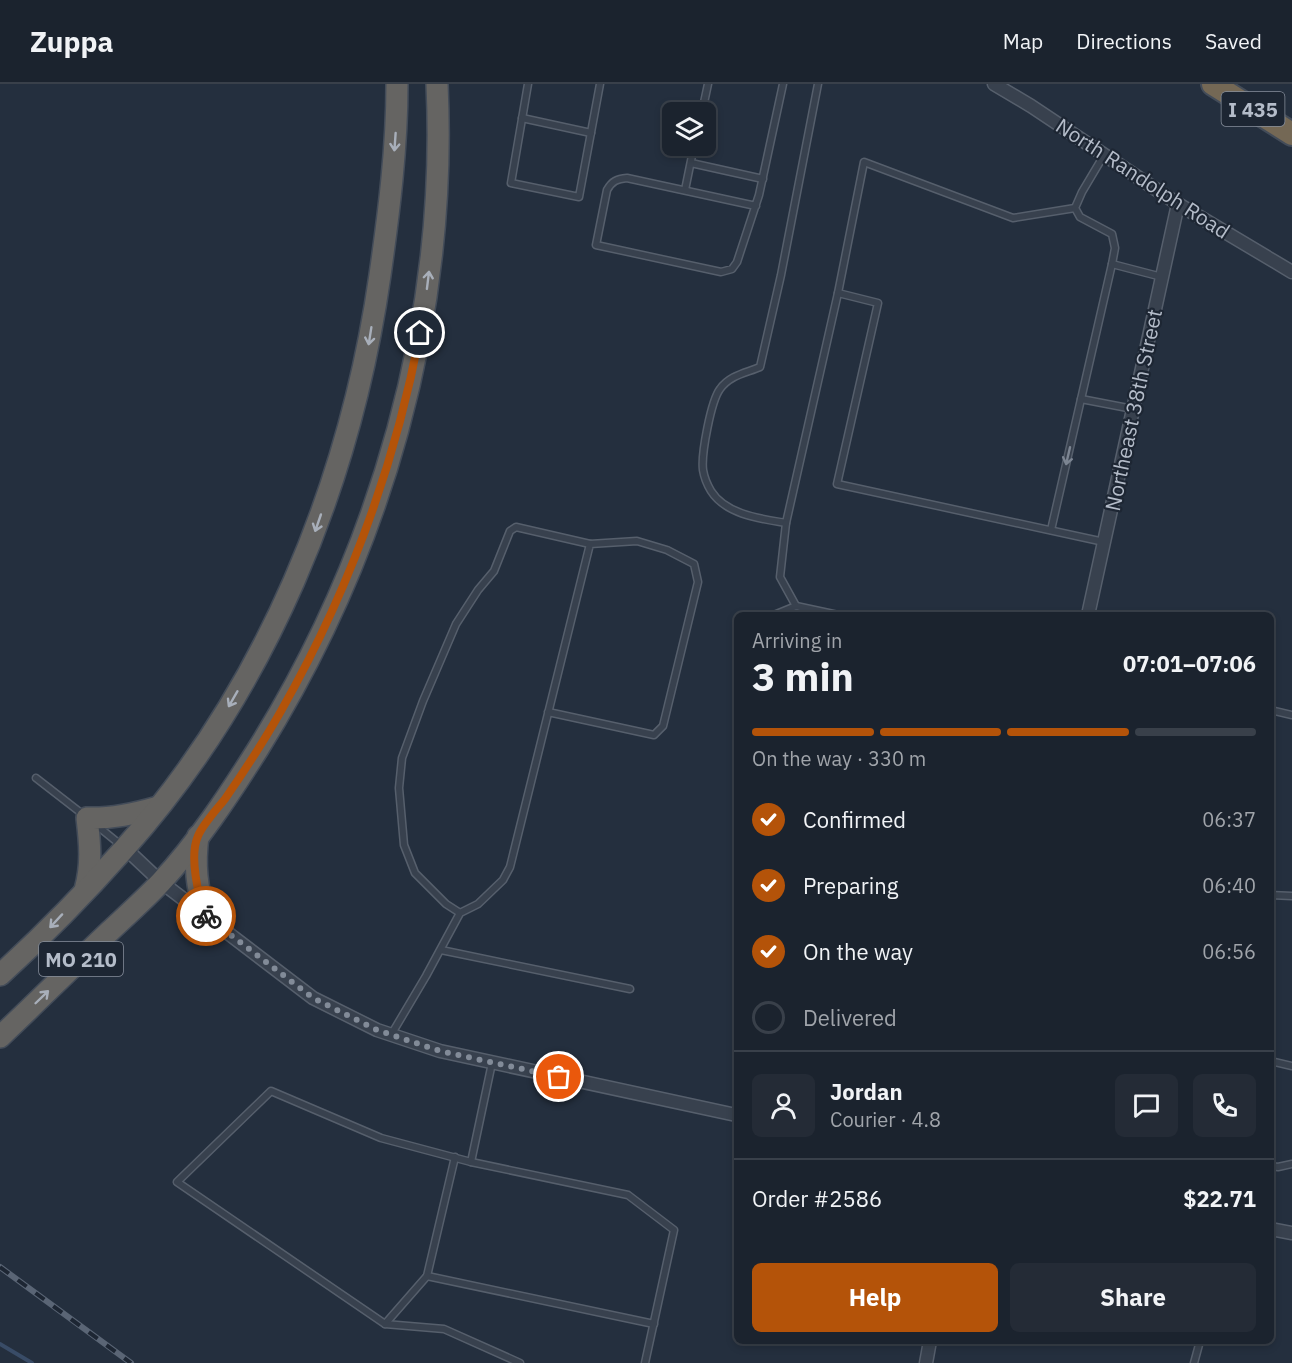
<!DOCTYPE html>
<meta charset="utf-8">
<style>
:root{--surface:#1b232e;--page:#242b36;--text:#f1f3f6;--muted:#a0a4aa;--line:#39404a;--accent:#b45309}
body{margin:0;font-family:"IBM Plex Sans",sans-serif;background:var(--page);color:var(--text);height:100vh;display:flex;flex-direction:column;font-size:22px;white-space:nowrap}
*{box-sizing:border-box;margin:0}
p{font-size:20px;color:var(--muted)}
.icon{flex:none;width:33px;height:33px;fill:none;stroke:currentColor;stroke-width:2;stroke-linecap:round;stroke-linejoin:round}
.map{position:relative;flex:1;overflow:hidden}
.drawer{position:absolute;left:734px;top:528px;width:540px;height:732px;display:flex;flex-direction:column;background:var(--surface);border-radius:9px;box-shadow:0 3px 9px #0003,0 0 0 2px var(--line)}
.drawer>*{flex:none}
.tools{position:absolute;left:662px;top:18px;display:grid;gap:12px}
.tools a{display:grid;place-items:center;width:54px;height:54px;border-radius:9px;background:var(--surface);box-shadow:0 3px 9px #0003,0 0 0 2px var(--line);font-size:30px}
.pin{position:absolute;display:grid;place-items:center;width:51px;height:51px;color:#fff;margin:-26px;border:3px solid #fff;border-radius:50%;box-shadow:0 2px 6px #0007}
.courier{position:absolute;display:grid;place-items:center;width:60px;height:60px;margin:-30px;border:4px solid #b45309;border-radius:50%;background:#fff;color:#222;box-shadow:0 2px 8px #0007}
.head em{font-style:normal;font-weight:700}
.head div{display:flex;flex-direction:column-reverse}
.head{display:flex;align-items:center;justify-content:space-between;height:102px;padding:0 18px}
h1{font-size:39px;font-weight:700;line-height:45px}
.bar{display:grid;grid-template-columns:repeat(4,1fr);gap:9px 6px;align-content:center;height:72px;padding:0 18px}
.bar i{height:8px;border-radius:4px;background:var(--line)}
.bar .active{background:var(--accent)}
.bar p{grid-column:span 4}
.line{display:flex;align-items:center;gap:15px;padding:0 18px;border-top:2px solid var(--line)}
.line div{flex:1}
.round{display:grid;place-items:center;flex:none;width:63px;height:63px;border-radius:9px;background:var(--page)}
ol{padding:0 18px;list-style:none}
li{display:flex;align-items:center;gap:18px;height:66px}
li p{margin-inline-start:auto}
li .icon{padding:6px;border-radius:50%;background:var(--accent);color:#fff;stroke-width:4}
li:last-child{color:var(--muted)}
li i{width:33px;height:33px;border:3px solid var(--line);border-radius:50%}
.cta{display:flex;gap:12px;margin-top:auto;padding:12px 18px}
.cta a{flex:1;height:69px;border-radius:9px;background:var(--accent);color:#fff;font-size:24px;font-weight:700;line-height:69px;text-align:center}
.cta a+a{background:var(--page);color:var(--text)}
header{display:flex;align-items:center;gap:36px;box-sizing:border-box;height:84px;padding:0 30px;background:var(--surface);border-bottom:2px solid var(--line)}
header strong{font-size:28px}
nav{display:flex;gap:33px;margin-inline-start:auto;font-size:21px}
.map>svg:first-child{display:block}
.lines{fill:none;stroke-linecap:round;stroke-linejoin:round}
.stream{stroke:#394c67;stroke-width:4}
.service-casing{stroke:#565f6c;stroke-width:9}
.minor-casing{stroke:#565f6c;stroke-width:15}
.trunk-casing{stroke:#434c59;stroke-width:24}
.motorway-casing{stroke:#434c59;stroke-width:26}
.service{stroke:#38414e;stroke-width:6}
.minor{stroke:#38414e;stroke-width:12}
.trunk{stroke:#656462;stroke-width:21}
.motorway{stroke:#746855;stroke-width:22}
.rail-casing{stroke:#5a6575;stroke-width:6}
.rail{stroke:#1d2633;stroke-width:4;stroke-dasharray:11;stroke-linecap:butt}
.oneway{stroke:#a8afba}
.oneway2{stroke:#7c8592}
.done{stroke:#828b98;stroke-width:6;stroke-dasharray:0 10.8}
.route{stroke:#b45309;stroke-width:8}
.labels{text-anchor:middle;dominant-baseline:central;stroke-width:4.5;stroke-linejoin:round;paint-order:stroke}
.shield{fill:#1d2633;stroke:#878f9c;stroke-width:1.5}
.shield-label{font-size:20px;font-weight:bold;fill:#b4bcc9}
.street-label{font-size:21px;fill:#b4bcc9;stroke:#1d2633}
</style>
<header>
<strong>Zuppa</strong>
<nav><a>Map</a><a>Directions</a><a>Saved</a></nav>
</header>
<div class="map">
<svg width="1292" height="1279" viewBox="0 0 1292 1279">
<rect width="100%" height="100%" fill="#242f3e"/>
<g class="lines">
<!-- stream -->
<path class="stream" d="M0,1260L32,1279"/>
<!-- service casing -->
<g class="service-casing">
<g id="service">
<path d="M528,0L511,99L579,113L600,0"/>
<path d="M818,0L781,191L760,283C746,289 730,291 720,305C711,317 701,370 703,386C704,392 708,402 711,407C726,431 762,435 786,439L838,209"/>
<path d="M702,28L708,0"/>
<path d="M522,34L591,49"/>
<path d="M691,79L763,95"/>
<path d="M685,106L694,62"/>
<path d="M756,122L627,94C617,95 612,97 607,106L596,161L721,188L732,185L737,178L759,111L783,0"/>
<path d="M1075,124L1013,134L864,78L838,209L878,219L837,400L1104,458"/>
<path d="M1112,180L1162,193"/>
<path d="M1081,315L1133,325"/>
<path d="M786,439L780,493L796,522"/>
<path d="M1051,446L1112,180L1115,164L1112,150L1080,133L1075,124L1082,108L1104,71"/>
<path d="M774,531L796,522L838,531"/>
<path d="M1270,626L1292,631"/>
<path d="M36,694L85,732"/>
<path d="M95,740L122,762"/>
<path d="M1270,811L1292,812"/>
<path d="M460,829L446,820L415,789L404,761L399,704L402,674L423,617L456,540L478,506L494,487L510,447L516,443L590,460"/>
<path d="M441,866L630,905"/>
<path d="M391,951L426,892L460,829L478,820L503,796L510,783L590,460L637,457L667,466L694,480L698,498L663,642L654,651L548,628"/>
<path d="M1270,977L1292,982"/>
<path d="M455,1073L427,1192L654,1240"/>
<path d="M471,1078L492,979"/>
<path d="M1270,1082L1278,1083L1292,1080"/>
<path d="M385,1240L427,1192"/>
<path d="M520,1279L444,1245L385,1240L177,1098L271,1007L381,1054L471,1078L628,1111L674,1146L645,1279"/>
<path d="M1194,1279L1200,1257"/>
</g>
</g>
<!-- minor casing -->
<g class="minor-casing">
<g id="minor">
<path d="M994,0L1031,22L1178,120L1292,188"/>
<path d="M1088,531L1178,120"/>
<path d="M125,764L161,798L313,914L377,946L440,967L736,1031"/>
<path d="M1270,1145L1292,1149"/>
<path d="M926,1279L930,1257"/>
</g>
</g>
<!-- trunk casing -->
<g class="trunk-casing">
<g id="trunk">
<path d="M198,752C194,782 197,803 205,831"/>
<path d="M85,806C92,781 90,759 87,734C112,735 134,730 158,723"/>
<path d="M0,891C43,852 85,809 124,765C266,606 350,401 380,191C389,128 397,64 397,0"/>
<path d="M0,953C37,918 73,882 110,847C127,831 145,815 161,798C198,758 229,711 258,665C381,467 448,234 437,0"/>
</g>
</g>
<!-- motorway casing -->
<g class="motorway-casing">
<path id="motorway" d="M1213,0L1292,50"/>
</g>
<!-- service -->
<use href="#service" class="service"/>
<!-- minor -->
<use href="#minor" class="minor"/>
<!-- trunk -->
<use href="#trunk" class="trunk"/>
<!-- motorway -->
<use href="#motorway" class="motorway"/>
<!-- rail casing -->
<g class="rail-casing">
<path id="rail" d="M0,1183L131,1279"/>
</g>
<!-- rail -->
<use href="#rail" class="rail"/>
</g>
<!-- one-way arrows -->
<defs><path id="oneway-shaft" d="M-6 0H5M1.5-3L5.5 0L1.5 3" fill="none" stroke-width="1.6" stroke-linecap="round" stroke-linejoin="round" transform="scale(1.5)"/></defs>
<g class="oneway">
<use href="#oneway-shaft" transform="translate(395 58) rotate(94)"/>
<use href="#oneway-shaft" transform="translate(428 196) rotate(-83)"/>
<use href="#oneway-shaft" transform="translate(370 252) rotate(99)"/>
<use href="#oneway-shaft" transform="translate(318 439) rotate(109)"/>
<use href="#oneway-shaft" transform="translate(233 615) rotate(120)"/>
<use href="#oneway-shaft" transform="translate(56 837) rotate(133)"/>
<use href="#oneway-shaft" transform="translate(42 913) rotate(-44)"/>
</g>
<use class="oneway2" href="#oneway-shaft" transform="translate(1068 372) rotate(103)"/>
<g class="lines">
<!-- done -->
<path class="done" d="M206,832L313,914L377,946L440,967L559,993"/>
<!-- route -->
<path class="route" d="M206,832C198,812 189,772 198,752C203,740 217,725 225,715C245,686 264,657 281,627C348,509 395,382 420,249"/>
</g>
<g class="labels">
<!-- shield labels -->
<g class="shield">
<rect x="1221.5" y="8" width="63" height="34" rx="4.5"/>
<rect x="39" y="858" width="84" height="34" rx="4.5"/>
</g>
<g class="shield-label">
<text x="1253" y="25">I 435</text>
<text x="81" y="875">MO 210</text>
</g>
<!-- street labels -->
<g class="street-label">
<text transform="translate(1143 94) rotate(33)">North Randolph Road</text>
<text transform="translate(1133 326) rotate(-78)">Northeast 38th Street</text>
</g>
</g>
</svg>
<div class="tools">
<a><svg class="icon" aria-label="layers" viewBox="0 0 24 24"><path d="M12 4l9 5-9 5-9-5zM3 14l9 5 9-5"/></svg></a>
</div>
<div class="pin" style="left:559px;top:993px;background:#ea580c"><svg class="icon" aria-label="bag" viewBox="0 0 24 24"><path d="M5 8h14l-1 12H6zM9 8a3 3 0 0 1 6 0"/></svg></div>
<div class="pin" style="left:420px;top:249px;background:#1f2937"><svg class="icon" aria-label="home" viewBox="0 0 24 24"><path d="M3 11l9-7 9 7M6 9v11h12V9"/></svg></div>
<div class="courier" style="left:206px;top:832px"><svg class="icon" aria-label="bike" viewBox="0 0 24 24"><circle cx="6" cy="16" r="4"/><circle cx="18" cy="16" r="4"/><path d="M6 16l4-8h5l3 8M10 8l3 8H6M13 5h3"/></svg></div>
<section class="drawer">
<div class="head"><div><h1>3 min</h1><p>Arriving in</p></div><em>07:01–07:06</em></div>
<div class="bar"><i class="active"></i><i class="active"></i><i class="active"></i><i></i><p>On the way · 330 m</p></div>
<ol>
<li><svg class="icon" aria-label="check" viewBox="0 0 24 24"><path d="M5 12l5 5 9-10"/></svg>Confirmed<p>06:37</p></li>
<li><svg class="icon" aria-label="check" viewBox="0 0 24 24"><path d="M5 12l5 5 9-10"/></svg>Preparing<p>06:40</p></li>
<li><svg class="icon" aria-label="check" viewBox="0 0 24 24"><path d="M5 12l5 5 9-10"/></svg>On the way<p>06:56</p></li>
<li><i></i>Delivered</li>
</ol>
<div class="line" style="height:108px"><a class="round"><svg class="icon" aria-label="person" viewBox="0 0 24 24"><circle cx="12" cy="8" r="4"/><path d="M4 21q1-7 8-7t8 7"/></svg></a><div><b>Jordan</b><p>Courier · 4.8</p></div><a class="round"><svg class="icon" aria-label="chat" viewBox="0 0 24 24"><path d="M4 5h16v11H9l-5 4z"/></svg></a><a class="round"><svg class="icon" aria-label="phone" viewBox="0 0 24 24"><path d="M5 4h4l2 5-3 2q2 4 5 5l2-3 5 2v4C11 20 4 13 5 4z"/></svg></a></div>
<div class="line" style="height:78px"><div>Order #2586</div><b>$22.71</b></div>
<div class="cta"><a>Help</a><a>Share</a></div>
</section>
</div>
